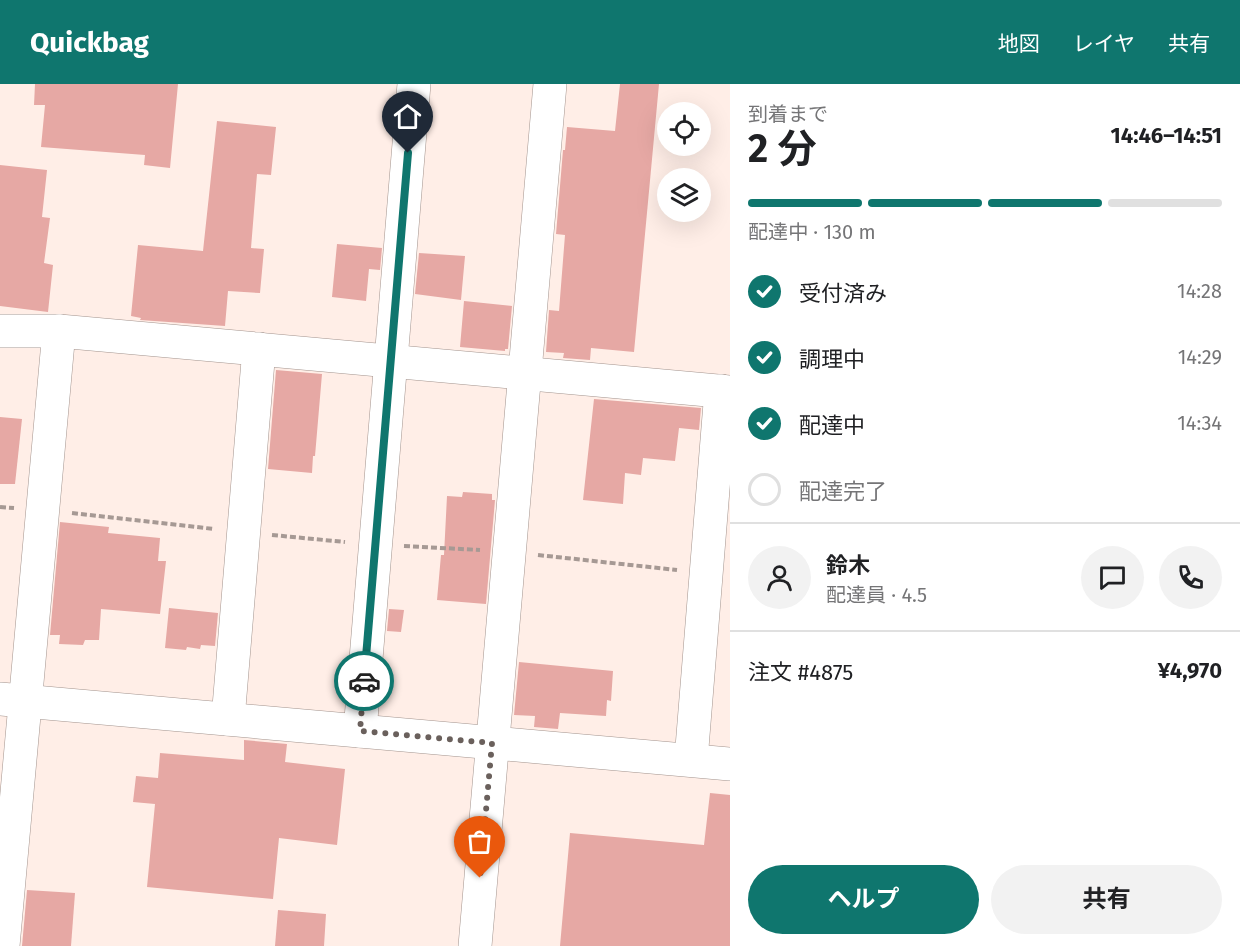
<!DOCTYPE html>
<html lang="ja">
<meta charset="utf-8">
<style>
:root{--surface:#fff;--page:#f2f2f2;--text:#202124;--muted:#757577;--line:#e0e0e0;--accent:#0f766e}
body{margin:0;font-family:"Fira Sans","Noto Sans JP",sans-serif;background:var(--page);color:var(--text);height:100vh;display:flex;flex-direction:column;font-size:22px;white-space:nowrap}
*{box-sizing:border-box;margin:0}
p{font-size:20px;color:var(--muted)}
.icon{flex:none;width:33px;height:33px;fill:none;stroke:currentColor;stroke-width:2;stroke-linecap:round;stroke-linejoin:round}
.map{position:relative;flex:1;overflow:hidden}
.details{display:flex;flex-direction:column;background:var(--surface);width:510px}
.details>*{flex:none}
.tools{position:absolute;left:657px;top:18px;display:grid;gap:12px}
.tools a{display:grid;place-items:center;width:54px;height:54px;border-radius:50%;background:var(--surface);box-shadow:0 6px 24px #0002;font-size:30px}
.pin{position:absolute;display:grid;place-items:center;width:51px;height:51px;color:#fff;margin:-62px -26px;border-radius:50% 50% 50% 0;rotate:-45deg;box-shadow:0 0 6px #0007}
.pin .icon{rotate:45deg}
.courier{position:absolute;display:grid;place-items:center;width:60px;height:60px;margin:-30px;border:4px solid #0f766e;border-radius:50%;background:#fff;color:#222;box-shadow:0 2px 8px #0007}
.headline em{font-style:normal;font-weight:700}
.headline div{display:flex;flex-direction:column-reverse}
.headline{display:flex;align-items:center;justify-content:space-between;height:102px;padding:0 18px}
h1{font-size:39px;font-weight:700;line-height:45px}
.bar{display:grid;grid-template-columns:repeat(4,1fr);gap:9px 6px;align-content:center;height:72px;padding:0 18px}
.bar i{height:8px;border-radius:4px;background:var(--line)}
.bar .selected{background:var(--accent)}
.bar p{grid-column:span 4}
.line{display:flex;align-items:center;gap:15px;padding:0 18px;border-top:2px solid var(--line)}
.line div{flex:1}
.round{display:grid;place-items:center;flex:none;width:63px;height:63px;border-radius:32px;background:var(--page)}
ol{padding:0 18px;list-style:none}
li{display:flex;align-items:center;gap:18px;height:66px}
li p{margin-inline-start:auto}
li .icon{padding:6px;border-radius:50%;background:var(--accent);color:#fff;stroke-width:4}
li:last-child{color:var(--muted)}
li i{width:33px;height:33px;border:3px solid var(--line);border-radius:50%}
.cta{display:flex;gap:12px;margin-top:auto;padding:12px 18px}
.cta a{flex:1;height:69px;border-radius:36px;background:var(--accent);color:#fff;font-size:24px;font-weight:700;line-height:69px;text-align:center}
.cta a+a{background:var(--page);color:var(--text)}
header{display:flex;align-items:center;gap:36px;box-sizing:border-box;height:84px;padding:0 30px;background:var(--accent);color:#fff}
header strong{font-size:28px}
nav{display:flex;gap:33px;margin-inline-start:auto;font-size:21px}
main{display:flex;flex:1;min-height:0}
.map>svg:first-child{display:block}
.building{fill:#e6a8a4}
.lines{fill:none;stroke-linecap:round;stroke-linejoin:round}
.minor-casing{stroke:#a3948e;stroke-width:34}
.path{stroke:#a69994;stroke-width:4;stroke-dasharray:6 3;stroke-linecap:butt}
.minor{stroke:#fff;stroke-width:33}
.done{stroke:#6a605c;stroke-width:6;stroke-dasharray:0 10.8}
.route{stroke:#0f766e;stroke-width:8}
</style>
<header>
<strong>Quickbag</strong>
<nav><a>地図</a><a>レイヤ</a><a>共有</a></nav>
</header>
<main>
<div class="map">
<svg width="730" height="862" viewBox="0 0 730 862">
<rect width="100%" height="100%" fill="#ffeee7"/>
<!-- building -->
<g class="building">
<path d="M35,0H178L170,84L144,81L145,71L41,63L45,21H34Z"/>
<path d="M620,0H659L634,268L591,264L590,276L563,274L564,269L546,268L549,226L559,227L565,151L556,150L563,66H565L567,43L615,47Z"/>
<path d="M217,37L276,43L271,91L257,90L251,164L264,165L260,209L228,207L225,242L140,236L141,234L131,232L138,161L203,167Z"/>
<path d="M0,81L47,86L42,133L50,134L44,179L53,181L48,228L0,222Z"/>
<path d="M337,160L382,164L380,186L369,185L366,217L332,213Z"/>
<path d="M419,169L465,172L461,216L415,210Z"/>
<path d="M464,217L512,222L508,265H505V267L460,263Z"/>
<path d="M276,286L322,290L315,372H313L312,389L268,385Z"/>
<path d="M594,315L701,324L699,346L679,344L675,377L643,374L641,391L625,389L623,420L583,416Z"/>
<path d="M0,333L22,335L15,400H0Z"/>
<path d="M463,408L492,410V416H495L486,520L437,516L441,471H444L447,412L462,413Z"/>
<path d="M60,438L109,443L108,449L160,454L158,477H166L160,530L101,525L99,556H85L83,561L59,560L60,551H50Z"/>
<path d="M169,524L218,529L215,562L201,561L200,565L187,563L186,566L165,564Z"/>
<path d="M389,525L404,526L401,548L387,547Z"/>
<path d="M519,578L613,587L611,617L607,616L606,632L560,629L558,645L534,643L535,632L514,631Z"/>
<path d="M244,656L287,660L285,678L345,685L337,761L279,754L273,815L147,803L155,720L133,718L136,692L158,694L160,669L244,676Z"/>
<path d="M710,709L730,711V862H560L570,749L704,761Z"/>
<path d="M27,806L75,809L71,862H22Z"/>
<path d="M278,826L326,830L324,862H275Z"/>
</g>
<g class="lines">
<!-- minor casing -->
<g class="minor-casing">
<g id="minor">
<path d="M0,247H59L730,308"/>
<path d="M0,615L730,680"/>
<path d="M228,635L259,265"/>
<path d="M360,647L414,0"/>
<path d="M691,676L721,307"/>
<path d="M3,862L59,247"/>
<path d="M475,862L550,0"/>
</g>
</g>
<!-- path -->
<g class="path">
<path d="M0,423L14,424"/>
<path d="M72,429L214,445"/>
<path d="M272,451L345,458"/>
<path d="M404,462L480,466"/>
<path d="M538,471L677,486"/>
</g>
<!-- minor -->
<use href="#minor" class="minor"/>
</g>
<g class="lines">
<!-- done -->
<path class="done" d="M364,597L360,647L492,659L480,794"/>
<!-- route -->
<path class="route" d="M364,597L408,69"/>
</g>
</svg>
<div class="tools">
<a><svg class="icon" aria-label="locate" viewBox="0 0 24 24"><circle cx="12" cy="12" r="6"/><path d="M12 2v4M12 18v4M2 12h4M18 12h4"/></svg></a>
<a><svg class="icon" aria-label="layers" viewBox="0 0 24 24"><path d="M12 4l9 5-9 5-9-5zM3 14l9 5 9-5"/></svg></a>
</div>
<div class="pin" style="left:480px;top:794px;background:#ea580c"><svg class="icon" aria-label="bag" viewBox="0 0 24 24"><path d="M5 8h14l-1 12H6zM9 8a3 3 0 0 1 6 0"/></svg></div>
<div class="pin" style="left:408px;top:69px;background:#1f2937"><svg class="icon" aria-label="home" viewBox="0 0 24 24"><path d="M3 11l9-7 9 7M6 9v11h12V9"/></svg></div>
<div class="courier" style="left:364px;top:597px"><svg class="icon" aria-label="car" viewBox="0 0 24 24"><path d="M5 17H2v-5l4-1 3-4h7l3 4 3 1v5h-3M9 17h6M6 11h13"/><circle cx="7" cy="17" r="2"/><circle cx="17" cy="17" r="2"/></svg></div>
</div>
<section class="details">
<div class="headline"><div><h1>2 分</h1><p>到着まで</p></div><em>14:46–14:51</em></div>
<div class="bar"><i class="selected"></i><i class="selected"></i><i class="selected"></i><i></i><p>配達中 · 130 m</p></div>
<ol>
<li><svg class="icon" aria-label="check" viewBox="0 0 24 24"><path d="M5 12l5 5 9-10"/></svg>受付済み<p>14:28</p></li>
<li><svg class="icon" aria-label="check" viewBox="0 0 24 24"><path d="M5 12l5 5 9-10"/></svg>調理中<p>14:29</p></li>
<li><svg class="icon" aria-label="check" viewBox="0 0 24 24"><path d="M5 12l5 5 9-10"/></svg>配達中<p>14:34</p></li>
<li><i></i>配達完了</li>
</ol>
<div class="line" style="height:108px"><a class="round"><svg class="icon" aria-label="person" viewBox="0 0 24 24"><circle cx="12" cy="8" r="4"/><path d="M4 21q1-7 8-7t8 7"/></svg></a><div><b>鈴木</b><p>配達員 · 4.5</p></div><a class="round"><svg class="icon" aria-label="chat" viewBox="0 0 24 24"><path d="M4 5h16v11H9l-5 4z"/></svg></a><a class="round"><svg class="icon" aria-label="phone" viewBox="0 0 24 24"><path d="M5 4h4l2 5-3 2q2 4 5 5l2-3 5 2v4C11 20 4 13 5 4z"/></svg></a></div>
<div class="line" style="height:78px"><div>注文 #4875</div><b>¥4,970</b></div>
<div class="cta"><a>ヘルプ</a><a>共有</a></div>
</section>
</main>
